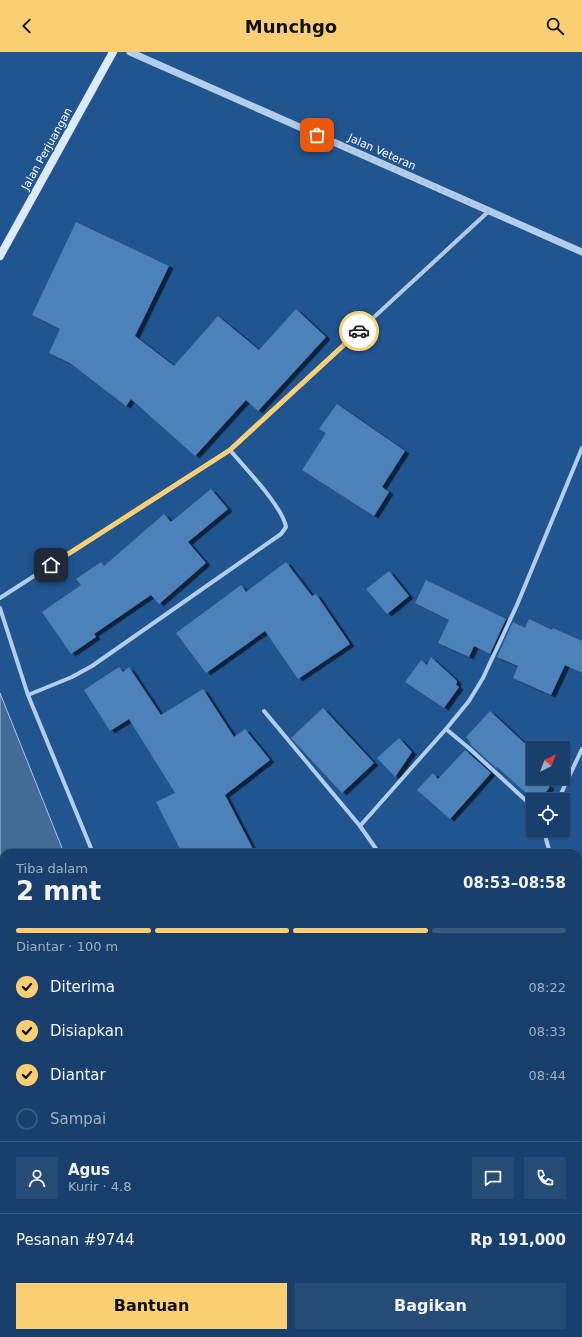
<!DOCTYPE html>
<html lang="id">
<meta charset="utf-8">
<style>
:root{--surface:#19406c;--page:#264b74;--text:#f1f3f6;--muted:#9fafc2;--line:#37597f;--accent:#facf73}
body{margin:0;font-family:"DejaVu Sans",sans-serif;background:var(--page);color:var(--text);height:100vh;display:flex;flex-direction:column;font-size:15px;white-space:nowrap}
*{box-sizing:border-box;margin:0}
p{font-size:13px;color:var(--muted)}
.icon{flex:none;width:22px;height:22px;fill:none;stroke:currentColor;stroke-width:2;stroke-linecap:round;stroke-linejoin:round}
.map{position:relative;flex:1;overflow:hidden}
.details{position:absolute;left:0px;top:797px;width:582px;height:488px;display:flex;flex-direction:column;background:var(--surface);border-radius:12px 12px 0 0;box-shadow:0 1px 3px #0004,0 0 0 1px var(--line)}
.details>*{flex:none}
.needle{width:26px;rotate:42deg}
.fabs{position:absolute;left:526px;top:689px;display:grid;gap:8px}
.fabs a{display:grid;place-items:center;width:44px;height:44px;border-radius:0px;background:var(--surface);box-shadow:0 1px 3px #0004,0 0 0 1px var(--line);font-size:20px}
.pin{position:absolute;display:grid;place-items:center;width:34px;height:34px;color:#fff;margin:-17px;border-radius:8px;box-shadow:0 2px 6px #0006}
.courier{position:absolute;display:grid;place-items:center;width:40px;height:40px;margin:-20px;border:3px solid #facf73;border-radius:50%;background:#fff;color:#222;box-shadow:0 1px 5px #0007}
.summary em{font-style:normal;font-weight:700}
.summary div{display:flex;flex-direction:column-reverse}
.summary{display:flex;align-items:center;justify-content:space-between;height:68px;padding:0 16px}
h1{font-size:26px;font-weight:700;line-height:30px}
.bar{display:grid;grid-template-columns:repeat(4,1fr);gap:6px 4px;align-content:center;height:48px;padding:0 16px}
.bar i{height:5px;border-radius:3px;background:var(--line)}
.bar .on{background:var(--accent)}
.bar p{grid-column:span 4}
.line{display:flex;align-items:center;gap:10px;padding:0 16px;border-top:1px solid var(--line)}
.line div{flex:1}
.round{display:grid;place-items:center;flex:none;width:42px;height:42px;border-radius:0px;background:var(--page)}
ol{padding:0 16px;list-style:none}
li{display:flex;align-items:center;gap:12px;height:44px}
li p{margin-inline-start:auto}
li .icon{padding:4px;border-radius:50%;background:var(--accent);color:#111;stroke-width:4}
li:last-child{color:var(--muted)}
li i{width:22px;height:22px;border:2px solid var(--line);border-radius:50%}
.cta{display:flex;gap:8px;margin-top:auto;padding:8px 16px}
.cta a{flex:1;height:46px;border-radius:0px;background:var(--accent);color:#111;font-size:16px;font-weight:700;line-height:46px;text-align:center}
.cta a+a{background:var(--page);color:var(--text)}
header{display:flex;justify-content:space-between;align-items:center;height:52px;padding:0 16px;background:var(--accent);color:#111;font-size:18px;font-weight:700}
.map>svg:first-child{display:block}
.water{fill:#456a94;stroke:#a5c9ee}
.building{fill:#4d81b9;filter:url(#shadow)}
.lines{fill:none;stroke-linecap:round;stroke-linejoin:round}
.minor{stroke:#b1ceed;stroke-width:4}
.tertiary{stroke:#b1ceed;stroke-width:7}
.secondary{stroke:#ddeafa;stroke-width:8}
.done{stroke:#b1c4d8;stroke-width:4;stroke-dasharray:0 7.2}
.route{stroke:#facf73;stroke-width:5}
.labels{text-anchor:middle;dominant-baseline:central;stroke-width:3;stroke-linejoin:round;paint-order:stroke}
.street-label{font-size:11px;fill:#fff;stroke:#215590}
</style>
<header><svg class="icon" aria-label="back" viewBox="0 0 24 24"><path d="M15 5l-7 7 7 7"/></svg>Munchgo<svg class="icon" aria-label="search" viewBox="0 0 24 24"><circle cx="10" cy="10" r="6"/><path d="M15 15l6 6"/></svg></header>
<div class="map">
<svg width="582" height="1285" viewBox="0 0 582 1285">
<defs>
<filter id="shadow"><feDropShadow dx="4.5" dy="2.5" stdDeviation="0" flood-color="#0009"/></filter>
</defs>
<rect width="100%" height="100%" fill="#215590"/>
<!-- water -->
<g class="water">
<path d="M0,641L64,801H4V870L0,860Z"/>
<path d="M170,1281H256L258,1285H171Z"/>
</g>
<!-- building -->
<g class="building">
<path d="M76,170L169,214L135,284L174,314L218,264L259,298L296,257L326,285L258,359L246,348L195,404L131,347L126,354L70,311L49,301L60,277L32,263Z"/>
<path d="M337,352L405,399L382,435L389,440L374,464L302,418L326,381L319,377Z"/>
<path d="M211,437L228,457L188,490L206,511L159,552L151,543L94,582L96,585L71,602L42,560L81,533L76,527L101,510L104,514L164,462L171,470Z"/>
<path d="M286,510L312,544L316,542L350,592L298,627L265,579L206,621L176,581L241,533L246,540Z"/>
<path d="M389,519L409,544L387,562L366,537Z"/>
<path d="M426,528L506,567L490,602L474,594L469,605L438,591L449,568L415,551Z"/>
<path d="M529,567L552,578L553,576L582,589V621L565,613L551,643L513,626L518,614L497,605L513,570L525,576Z"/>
<path d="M431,605L457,629L456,633L459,635L444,656L405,630L421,608L427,613Z"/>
<path d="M119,615L123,620L129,615L161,663L203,637L234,685L245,677L270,708L225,743L255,801H182L156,750L175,741L129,667L110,679L84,638Z"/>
<path d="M323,656L374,711L342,741L291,686Z"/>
<path d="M490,659L533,699V726H540L550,735L539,748H534L497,715L496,716L470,692L471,691L466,685Z"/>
<path d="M399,686L412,700L395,725L377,706Z"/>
<path d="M465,698L491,721L450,767L417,738L433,721L438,727Z"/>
</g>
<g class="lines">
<!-- minor -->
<g class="minor">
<path d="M0,546L230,398L489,159"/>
<path d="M0,556L28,643L93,801"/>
<path d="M28,643L72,625L92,614L281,482L286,475C283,455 244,415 230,398"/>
<path d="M264,659L360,774L379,801"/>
<path d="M446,677L470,697L533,755"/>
<path d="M558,748L582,697"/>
<path d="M360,774L446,677L469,649L483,626L517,553L582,396"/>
<path d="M547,778L546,787L550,801"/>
<path d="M578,846L582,852"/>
<path d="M0,885L4,895"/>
<path d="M578,1086L582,1091"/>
<path d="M157,1281L159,1285"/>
<path d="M296,1281L297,1285"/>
</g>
<!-- tertiary -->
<path class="tertiary" d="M130,0L582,200"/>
<!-- secondary -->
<path class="secondary" d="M0,204L113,0"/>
</g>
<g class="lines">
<!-- done -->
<path class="done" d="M317,83L489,159L359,279"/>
<!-- route -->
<path class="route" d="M51,513L230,398L359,279"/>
</g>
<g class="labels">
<!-- street labels -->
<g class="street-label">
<text transform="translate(47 97) rotate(-61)">Jalan Perjuangan</text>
<text transform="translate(382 100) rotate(24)">Jalan Veteran</text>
</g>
</g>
</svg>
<div class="fabs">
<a><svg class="needle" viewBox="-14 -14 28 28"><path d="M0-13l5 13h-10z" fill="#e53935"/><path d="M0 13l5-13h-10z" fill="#9fafc2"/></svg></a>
<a><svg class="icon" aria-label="locate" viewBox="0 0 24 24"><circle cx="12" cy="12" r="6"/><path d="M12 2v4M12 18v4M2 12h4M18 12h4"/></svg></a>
</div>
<div class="pin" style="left:317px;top:83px;background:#ea580c"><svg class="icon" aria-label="bag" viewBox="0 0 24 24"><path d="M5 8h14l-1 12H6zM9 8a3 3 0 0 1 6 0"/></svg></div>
<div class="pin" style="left:51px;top:513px;background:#1f2937"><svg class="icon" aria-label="home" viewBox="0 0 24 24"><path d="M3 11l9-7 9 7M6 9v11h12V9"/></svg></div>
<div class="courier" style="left:359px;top:279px"><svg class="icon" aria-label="car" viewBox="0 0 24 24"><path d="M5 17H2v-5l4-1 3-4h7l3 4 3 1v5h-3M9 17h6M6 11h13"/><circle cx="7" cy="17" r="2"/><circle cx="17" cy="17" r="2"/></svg></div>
<section class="details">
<div class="summary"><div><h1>2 mnt</h1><p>Tiba dalam</p></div><em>08:53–08:58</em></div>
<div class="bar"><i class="on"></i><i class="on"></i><i class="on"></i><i></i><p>Diantar · 100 m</p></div>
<ol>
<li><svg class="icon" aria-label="check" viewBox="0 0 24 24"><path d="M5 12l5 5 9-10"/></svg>Diterima<p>08:22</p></li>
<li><svg class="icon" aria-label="check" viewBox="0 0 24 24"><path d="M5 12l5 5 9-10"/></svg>Disiapkan<p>08:33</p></li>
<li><svg class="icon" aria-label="check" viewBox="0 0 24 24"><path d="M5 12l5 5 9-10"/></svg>Diantar<p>08:44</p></li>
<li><i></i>Sampai</li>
</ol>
<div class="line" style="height:72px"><a class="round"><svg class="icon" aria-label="person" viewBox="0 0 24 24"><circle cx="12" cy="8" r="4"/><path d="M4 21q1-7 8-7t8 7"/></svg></a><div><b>Agus</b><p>Kurir · 4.8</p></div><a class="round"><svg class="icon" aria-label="chat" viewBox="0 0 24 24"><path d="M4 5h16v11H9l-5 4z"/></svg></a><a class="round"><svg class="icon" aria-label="phone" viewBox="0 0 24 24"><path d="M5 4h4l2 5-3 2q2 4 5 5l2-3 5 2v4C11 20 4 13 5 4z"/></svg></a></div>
<div class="line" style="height:52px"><div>Pesanan #9744</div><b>Rp 191,000</b></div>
<div class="cta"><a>Bantuan</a><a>Bagikan</a></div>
</section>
</div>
